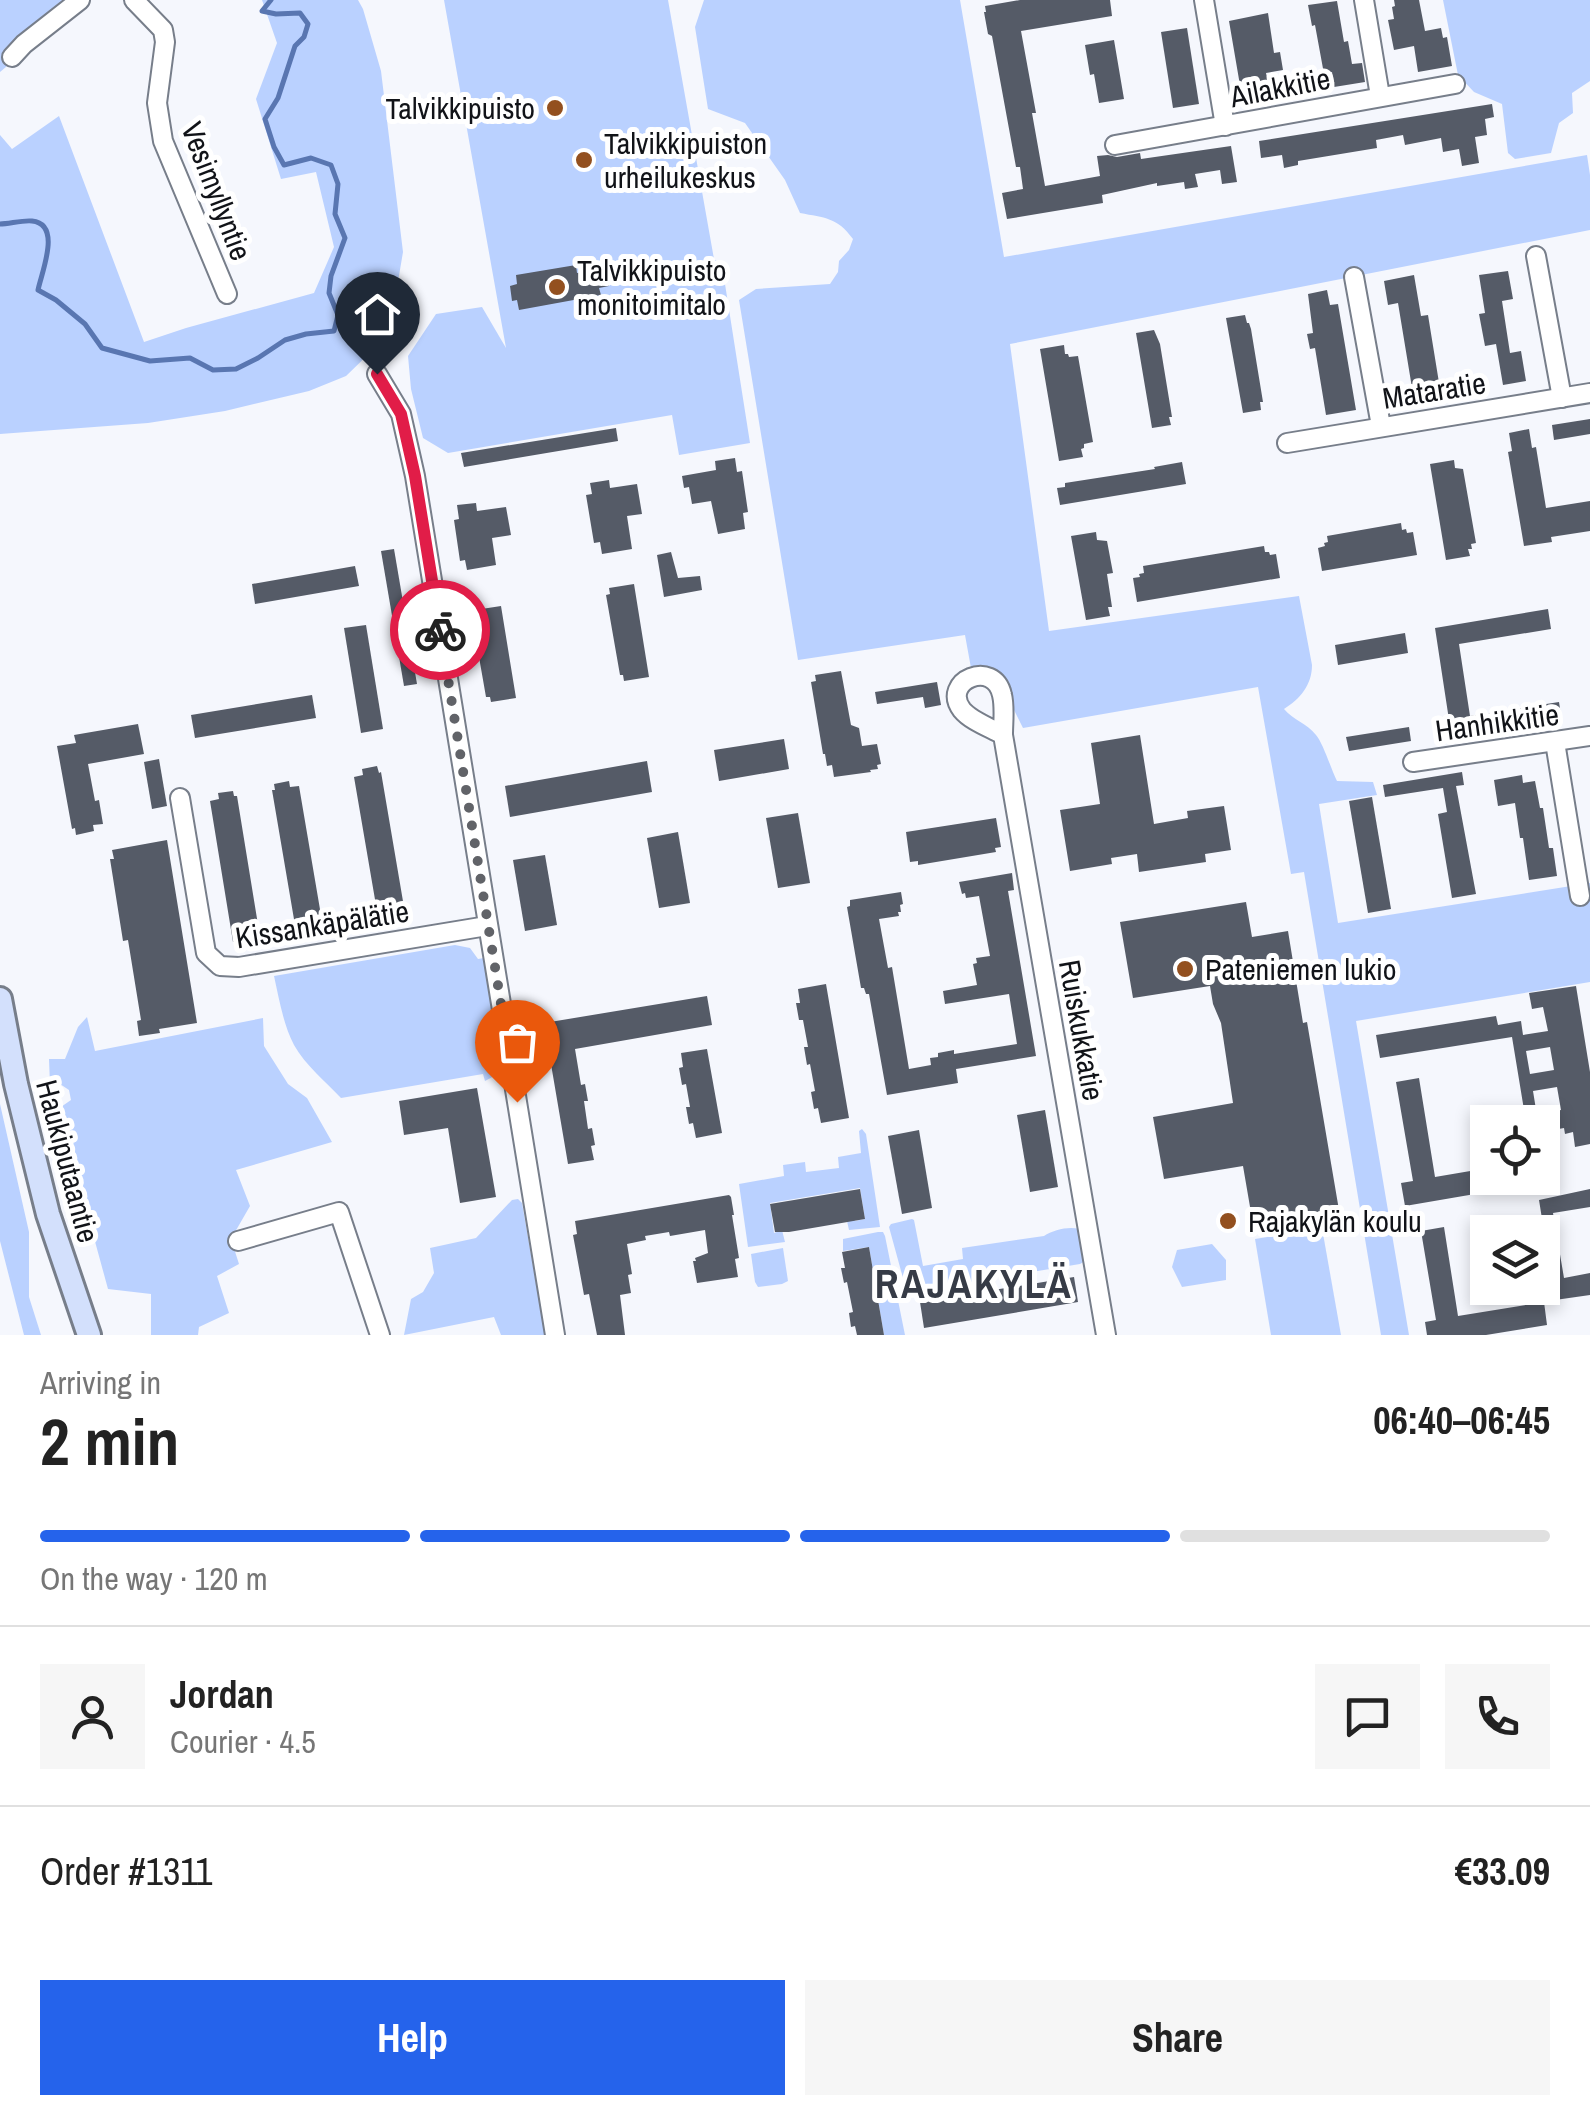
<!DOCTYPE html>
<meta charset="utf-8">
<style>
:root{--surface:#fff;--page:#f6f6f6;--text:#222;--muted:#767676;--line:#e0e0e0;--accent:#2563eb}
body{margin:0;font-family:"Archivo Narrow",sans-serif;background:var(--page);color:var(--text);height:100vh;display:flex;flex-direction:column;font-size:38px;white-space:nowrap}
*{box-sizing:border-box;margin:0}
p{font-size:32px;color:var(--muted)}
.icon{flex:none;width:55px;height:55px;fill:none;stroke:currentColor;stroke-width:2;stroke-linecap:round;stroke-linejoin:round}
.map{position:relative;height:1335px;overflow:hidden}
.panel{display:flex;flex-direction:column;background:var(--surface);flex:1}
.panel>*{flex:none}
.buttons{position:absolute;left:1470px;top:1105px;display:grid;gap:20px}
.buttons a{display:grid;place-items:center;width:90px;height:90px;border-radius:0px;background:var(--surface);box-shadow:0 5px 15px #0003;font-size:50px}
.pin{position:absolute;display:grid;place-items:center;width:85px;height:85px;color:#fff;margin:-102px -42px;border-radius:50% 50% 50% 0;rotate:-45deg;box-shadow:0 0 10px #0007}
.pin .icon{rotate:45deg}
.courier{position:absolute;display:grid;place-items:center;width:100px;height:100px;margin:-50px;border:8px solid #e11d48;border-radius:50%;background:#fff;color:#222;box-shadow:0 2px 12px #0007}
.headline em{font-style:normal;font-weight:700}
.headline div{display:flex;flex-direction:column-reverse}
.headline{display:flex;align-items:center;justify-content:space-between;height:170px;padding:0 40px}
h1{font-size:65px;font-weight:700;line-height:75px}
.bar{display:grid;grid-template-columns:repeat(4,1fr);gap:15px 10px;align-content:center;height:120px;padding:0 40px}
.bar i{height:12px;border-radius:8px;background:var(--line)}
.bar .current{background:var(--accent)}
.bar p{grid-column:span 4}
.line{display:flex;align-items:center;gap:25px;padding:0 40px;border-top:2px solid var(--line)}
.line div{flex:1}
.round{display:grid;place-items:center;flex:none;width:105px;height:105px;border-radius:0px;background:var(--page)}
.button{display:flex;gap:20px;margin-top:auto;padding:20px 40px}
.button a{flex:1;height:115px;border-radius:0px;background:var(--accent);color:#fff;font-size:40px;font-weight:700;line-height:115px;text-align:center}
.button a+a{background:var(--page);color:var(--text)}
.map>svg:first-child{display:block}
.green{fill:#bad1ff}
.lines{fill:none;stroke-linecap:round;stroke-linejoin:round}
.stream{stroke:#5976b1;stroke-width:5}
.building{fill:#555b67;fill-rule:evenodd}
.street-casing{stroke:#777e8a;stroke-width:22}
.secondary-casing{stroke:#777e8a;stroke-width:28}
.street{stroke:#fff;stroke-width:18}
.secondary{stroke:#d3e0fc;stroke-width:22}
.done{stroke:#616368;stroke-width:10;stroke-dasharray:0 18}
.route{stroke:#e11d48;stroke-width:12}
.poi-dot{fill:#93501f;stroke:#fff;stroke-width:4}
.labels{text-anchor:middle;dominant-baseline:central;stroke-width:10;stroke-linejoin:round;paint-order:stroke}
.street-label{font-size:30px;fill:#111318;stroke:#fff}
.poi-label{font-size:30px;fill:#111318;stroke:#fff;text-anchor:start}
.district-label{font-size:40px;font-weight:bold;letter-spacing:2.5px;fill:#363b46;stroke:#fff}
</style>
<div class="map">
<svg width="1590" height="1335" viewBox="0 0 1590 1335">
<rect width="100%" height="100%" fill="#f5f7fd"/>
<!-- green -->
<g class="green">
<path d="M0,0H80L47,32L0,72Z"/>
<path d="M262,0H358L363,9L381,71L403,252L391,323L378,345L346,376L309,391L225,411L148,423L0,434V135L12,149L59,116L144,342L186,328L314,293L334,247L316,172L281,179L256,99L277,43Z"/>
<path d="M444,0H668L714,259L722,265L750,443L679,455L672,415L448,453L423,438L411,389L408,356L436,314L482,307L506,348Z"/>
<path d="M704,0H960L1004,257L1587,155L1590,175V230L1010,344L1049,631L1299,596L1312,665C1312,685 1300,699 1284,709C1293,720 1307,723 1316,735C1323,743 1331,769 1337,781L1373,782L1377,795L1319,804L1338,923L1590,883V982L1356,1021L1409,1335H1381L1304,872L1291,874L1258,687L1023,728L1009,700L978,668H971L965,635L798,660L739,300L756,289L830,284L838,272L839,261L849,250L853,239C837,217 825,218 800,213L785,180L745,123L708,109L695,27Z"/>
<path d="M1443,0H1590V81L1572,93L1573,113L1559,123L1551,153L1515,159L1508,153L1502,104L1474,92L1458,75Z"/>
<path d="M455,945L470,948L478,959L484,958L500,1061L498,1074L485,1081L483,1074L341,1098C326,1082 305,1065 294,1045C283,1024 279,998 274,976Z"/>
<path d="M87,1017L95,1051L263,1018L264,1046L288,1084L307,1098L332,1142L236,1170L250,1206L231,1239L239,1264L217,1276L229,1313L199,1327L198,1335H151V1294L108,1289L70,1150L58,1138V1109L71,1100L69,1090L60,1084L50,1085L49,1059H65L78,1027Z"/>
<path d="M0,1104L29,1232V1297L41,1335H24L0,1241Z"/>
<path d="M862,1129L866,1134L880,1227L849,1230L847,1221L854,1217L855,1221L865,1219L860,1188L770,1203L774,1233L782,1230L785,1242L748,1247L739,1184L784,1176L783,1165L805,1162L806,1172L839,1168L838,1157L861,1153L859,1131Z"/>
<path d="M518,1199L522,1203L545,1335H501L494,1317L404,1335L411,1299L423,1292L434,1273L430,1248L476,1238L512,1200Z"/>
<path d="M912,1219L914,1220L923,1266L963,1259L962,1248L1044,1236C1053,1230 1069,1226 1079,1229L1085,1261L1080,1264L911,1292L906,1289L889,1227L891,1224Z"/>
<path d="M1322,1228L1341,1335H1271L1255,1239Z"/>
<path d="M878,1232H883L885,1236L905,1335H884L869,1247L843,1251V1239Z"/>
<path d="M1212,1244L1226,1260V1280L1182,1287L1172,1267L1177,1250Z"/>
<path d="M783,1248L788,1281L782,1284L758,1287L755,1282L751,1254Z"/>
</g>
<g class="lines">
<!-- stream -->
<path class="stream" d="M0,224C9,224 22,220 32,221C62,224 42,271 38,290L56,300L85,324L102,348L150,361L190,358L213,370L236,369L258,358L285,340L306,334L334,331L338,315L329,293L331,276L345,238L335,214L338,184L331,165L311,158L284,165L274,147L265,119L278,98L295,46L304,37L308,24L300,13L276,14L262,11L271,0"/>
</g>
<!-- building -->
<g class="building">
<path d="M1020,0H1110L1112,16L1021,31L1036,113H1032L1045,186L1100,176L1097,156L1108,155L1117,157L1140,153L1141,159L1231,146L1237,182L1222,184L1220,170L1195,174L1198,187L1185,189L1184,182L1157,186V183L1102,195L1103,203L1007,219L1002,193L1023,189L1020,167H1016L992,36L988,34L984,12H986L985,6Z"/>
<path d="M1394,0H1419L1425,31L1441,28L1443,38L1447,37L1452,66L1418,72L1414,46L1394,50L1388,20L1394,19L1392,7L1395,6Z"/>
<path d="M1337,1L1344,42L1348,41L1352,64L1362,63L1365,82L1334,87L1332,72L1324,74L1315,25L1312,26L1308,5Z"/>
<path d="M1268,13L1274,53L1280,52L1283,70L1266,73L1270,93L1242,97L1229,21Z"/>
<path d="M1187,28L1199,104L1173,108L1161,32Z"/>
<path d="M1114,40L1124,99L1099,103L1094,74L1090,75L1085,45Z"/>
<path d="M1492,104L1494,117L1485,119L1487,135L1475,137L1479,163L1462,166L1459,149L1443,152L1441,138L1405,145L1403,135L1376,140L1377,148L1298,161V165L1284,168L1282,155L1261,158L1259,141Z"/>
<path d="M576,265L577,273L605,268L609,286L599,288L601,295L519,310L517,300L512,301L510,286L517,284L516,275Z"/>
<path d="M1508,271L1513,299L1502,301L1510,353L1521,351L1526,381L1503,385L1496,344L1485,346L1479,314L1485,313L1479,275Z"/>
<path d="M1414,275L1421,316L1428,315L1441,395L1414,400L1398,303L1388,305L1384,281Z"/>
<path d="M1327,290L1330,305L1338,304L1356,410L1326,415L1315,348L1310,349L1307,334L1313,333L1308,294Z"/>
<path d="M1245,315L1247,323H1249L1251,329L1263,402H1260L1261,410L1243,413L1226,318Z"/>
<path d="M1154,330L1160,344L1172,417H1169L1171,425L1152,428L1136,333Z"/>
<path d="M1064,345L1065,354H1068L1069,357L1078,356L1093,442L1084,444V448L1081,449L1083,457L1059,461L1040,349Z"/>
<path d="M1590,419V434L1554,440L1552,425Z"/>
<path d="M616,428L618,441L464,467L461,453Z"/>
<path d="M1529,429L1532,448L1536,447L1546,508L1590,501V531L1551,537L1552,542L1524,546L1508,452L1512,451L1509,433Z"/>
<path d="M735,458L737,472L742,471L748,512L743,513L745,529L718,534L711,501L692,504L689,487L684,488L682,476L716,470L715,461Z"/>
<path d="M1454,460L1455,468L1463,469L1476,543L1471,544L1472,549H1468L1470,556L1446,560L1430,464Z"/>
<path d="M1182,462L1186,484L1060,505L1057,488L1065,487V483L1155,469L1154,467Z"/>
<path d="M609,480L610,488L637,484L642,514L627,516L632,549L602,554L600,542L594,543L586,495L592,494L590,483Z"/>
<path d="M476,503L477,511L506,507L511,535L492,538L496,565L467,570L465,560L460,561L454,520L459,519L457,505Z"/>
<path d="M1401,523L1402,530L1406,529L1407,533L1413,532L1417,555L1322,571L1318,548L1325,546L1324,543L1328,542L1327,536Z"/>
<path d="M1096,532L1097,540L1107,541L1113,573L1107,574L1112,607H1108L1110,616L1086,620L1071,536Z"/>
<path d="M1264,546L1265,552H1269L1270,555L1276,554L1280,578L1137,602L1133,578L1140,577L1139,574L1144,573L1143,566Z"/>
<path d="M394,549L417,684L404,686L381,551Z"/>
<path d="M671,552L678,578L700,576L702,590L664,597L657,555Z"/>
<path d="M355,566L359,586L255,604L252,584Z"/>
<path d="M634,584L649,677L624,681L623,675H620L606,595L610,594L609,588Z"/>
<path d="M501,606L516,698L491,702L490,697H486L472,617L476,616L475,610Z"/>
<path d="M1548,609L1551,629L1459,644L1470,716L1559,702L1561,715L1451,733L1435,628Z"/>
<path d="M366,625L383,729L361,733L344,628Z"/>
<path d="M1405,633L1408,653L1338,665L1335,645Z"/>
<path d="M841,671L851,725L859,728L862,746L877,744L881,764L877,765L878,769L870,770L871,772L834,777L832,765L827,766L825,754H823L811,682L816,681L815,675Z"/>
<path d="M937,682L941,705L925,708L923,697L877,704L875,692Z"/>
<path d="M312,695L316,718L195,738L191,715Z"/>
<path d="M138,724L144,754L88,764L95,801L99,800L103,824L93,825L94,831L76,835L75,828L72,829L57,746L76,743L74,735Z"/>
<path d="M1409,727L1411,741L1349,751L1346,737Z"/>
<path d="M1140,735L1154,824L1188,818L1187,811L1224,806L1231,850L1205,854L1206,862L1139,872L1137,854L1111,858L1112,864L1070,871L1060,810L1100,804L1091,743Z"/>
<path d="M784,739L789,769L719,781L714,750Z"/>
<path d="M159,759L167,806L152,809L144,762Z"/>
<path d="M647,761L652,792L510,817L505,786Z"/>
<path d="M377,766L379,773L381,772L405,913H402L403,919L388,921V919L382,920V917H378L354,777L363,775L362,769Z"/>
<path d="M1462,772L1464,785L1456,786L1476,894L1452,898L1438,814L1447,812L1443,788L1385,797L1383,785Z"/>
<path d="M1522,775L1523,783L1535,781L1540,808H1543L1549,848H1553L1557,876L1529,880L1523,838H1520L1515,803L1498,806L1494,780Z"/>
<path d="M289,781L290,787L299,786L323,927H320L321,931H315V934L300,936L299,931H296L272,790H275L274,784Z"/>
<path d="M233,791L234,796H237L260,937H258L259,943L244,946L243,940L233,942L210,801L219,799L218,793Z"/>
<path d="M1372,797L1391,909L1368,913L1349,801Z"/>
<path d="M798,813L810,883L778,888L766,818Z"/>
<path d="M996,818L1001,847L995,848L996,852L918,865V861L910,862L906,832Z"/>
<path d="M678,832L690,903L659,908L647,838Z"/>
<path d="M167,840L197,1023L159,1029L160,1033L139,1036L137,1021L141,1020L128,940L123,941L110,859H114L112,850Z"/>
<path d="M545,855L557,925L525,931L513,860Z"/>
<path d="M1012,873L1014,890L1008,891L1036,1056L956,1069L958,1083L887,1095L869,994H866L864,988H861L847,907L850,906V900L901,892L903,904L900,905L901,912H898L899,916L879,919L888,968L892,967L909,1069L931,1065L930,1058L938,1057V1053L954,1050V1054L1017,1044L1009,994L945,1004L943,991L977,985L973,964L977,963L976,958L990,956L979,896L966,898L965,893L962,894L959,882Z"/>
<path d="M1246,902L1252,937L1288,931L1303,1023L1307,1022L1340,1216L1254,1230L1243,1166L1164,1179L1153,1117L1233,1103L1221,1023L1213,1004L1210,986L1133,998L1120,922Z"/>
<path d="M826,984L849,1118L821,1123L818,1108L814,1109L811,1092L815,1091L810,1064L807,1065L804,1047H808L803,1020H799L796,1003H800L798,989Z"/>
<path d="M1576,986L1590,1072V1144L1575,1147L1573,1132L1565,1134L1564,1128L1542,1132V1113L1561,1110L1557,1087L1533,1091L1538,1122H1526L1512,1037L1380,1058L1376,1035L1496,1016L1498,1025L1521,1021L1523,1035L1548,1031L1543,1007L1532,1009L1529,993ZM1550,1047L1554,1070L1530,1074L1526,1051Z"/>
<path d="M707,996L712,1025L575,1049L581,1085L585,1084L588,1101H584L588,1129L592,1128L595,1145L591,1146L594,1160L568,1164L544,1023Z"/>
<path d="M707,1049L722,1133L696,1138L693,1123L689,1124L686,1107H690L686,1084L682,1085L679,1068L683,1067L681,1053Z"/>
<path d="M1419,1078L1435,1177L1488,1168V1178H1534V1184L1405,1206L1401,1183L1413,1181L1396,1082Z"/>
<path d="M477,1088L496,1197L460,1203L448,1128L404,1135L399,1101Z"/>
<path d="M1045,1110L1058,1187L1030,1192L1017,1115Z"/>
<path d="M919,1130L932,1208L902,1214L888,1136Z"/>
<path d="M860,1189L865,1219L789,1232H775L770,1204Z"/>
<path d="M1590,1189V1207L1553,1213L1564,1278L1590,1273V1295L1555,1300L1539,1200Z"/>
<path d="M729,1195L731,1197L734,1215H732L739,1258L735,1259L738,1277L697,1283L693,1261H696L695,1258L708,1253L705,1230L670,1236L669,1232L645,1236L646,1240L627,1244L632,1274L628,1275L631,1293L620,1295L625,1335H597L589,1294L584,1295L573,1235L577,1234L575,1221Z"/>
<path d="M1444,1227L1458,1316L1544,1302L1547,1325L1486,1335H1427L1425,1322L1436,1320L1421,1231Z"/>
<path d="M869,1247L884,1335H857L855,1326L851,1327L849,1313L853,1312L847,1282L844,1283L841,1268H845L842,1252Z"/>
<path d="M1074,1277L1078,1302L924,1328L920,1302Z"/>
</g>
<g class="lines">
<!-- street casing -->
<g class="street-casing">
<g id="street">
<path d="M134,0L163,30L165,42L157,103L163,141L227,294"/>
<path d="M1204,0L1225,126"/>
<path d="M1364,0L1380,96"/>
<path d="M12,57L24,44L80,0"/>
<path d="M1115,145L1455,84"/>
<path d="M1536,256L1562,398"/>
<path d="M1354,277L1381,426"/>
<path d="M377,374L401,414L415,476L555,1335"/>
<path d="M1287,443L1590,393"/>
<path d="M1003,735C991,728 971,721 962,710C940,681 994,658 1002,695C1005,707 1003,722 1003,735L1106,1335"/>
<path d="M1555,742L1580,896"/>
<path d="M1413,762L1590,736"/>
<path d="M180,798L206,953L220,966L239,967L487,926"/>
<path d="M238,1241L339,1212L380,1335"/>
</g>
</g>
<!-- secondary casing -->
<g class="secondary-casing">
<path id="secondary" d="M0,999L16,1084L48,1214L89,1335"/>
</g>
<!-- street -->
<use href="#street" class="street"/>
<!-- secondary -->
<use href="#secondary" class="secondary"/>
</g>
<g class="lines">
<!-- done -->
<path class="done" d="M440,630L517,1102"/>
<!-- route -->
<path class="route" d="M377,374L401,414L415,476L440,630"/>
</g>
<!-- markers -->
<g class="poi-dot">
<circle cx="555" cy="108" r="10"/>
<circle cx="584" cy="160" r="10"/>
<circle cx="557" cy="287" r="10"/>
<circle cx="1185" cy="969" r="10"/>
<circle cx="1228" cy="1221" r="10"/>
</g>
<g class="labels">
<!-- street labels -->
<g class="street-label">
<text transform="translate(1280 87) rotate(-11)">Ailakkitie</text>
<text transform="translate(217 191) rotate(69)">Vesimyllyntie</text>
<text transform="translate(1434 390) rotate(-9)">Mataratie</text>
<text transform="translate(1497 722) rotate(-8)">Hanhikkitie</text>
<text transform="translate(322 924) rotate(-9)">Kissankäpälätie</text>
<text transform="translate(1082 1030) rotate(80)">Ruiskukkatie</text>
<text transform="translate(68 1161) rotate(75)">Haukiputaantie</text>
</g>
<!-- poi labels -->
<g class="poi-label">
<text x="535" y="108" text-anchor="end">Talvikkipuisto</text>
<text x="604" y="143">Talvikkipuiston<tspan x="604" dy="34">urheilukeskus</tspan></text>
<text x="577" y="270">Talvikkipuisto<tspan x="577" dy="34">monitoimitalo</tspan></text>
<text x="1205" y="969">Pateniemen lukio</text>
<text x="1248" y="1221">Rajakylän koulu</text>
</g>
<!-- district labels -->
<g class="district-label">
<text x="974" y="1283">RAJAKYLÄ</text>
</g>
</g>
</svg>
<div class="buttons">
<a><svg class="icon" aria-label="locate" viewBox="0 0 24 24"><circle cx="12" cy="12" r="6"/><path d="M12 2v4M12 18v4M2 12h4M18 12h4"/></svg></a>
<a><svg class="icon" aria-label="layers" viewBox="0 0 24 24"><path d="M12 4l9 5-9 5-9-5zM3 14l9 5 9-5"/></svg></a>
</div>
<div class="pin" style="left:517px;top:1102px;background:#ea580c"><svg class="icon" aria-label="bag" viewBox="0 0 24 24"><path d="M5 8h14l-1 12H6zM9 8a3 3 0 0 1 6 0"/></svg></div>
<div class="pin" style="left:377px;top:374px;background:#1f2937"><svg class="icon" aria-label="home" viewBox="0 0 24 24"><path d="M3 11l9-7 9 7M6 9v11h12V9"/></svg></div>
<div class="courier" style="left:440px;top:630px"><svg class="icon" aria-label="bike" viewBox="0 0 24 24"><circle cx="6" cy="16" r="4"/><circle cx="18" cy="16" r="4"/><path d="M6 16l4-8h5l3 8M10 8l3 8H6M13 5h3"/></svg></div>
</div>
<section class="panel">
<div class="headline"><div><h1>2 min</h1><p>Arriving in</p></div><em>06:40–06:45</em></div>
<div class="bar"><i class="current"></i><i class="current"></i><i class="current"></i><i></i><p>On the way · 120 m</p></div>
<div class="line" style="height:180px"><a class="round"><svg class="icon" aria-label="person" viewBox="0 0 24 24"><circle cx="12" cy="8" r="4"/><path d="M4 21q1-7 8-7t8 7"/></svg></a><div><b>Jordan</b><p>Courier · 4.5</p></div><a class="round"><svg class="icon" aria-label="chat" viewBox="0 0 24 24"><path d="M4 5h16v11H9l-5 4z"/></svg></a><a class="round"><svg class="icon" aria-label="phone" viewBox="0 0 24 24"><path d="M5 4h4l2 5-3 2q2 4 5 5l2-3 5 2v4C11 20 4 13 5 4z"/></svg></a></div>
<div class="line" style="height:130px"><div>Order #1311</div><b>€33.09</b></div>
<div class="button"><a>Help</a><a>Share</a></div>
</section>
